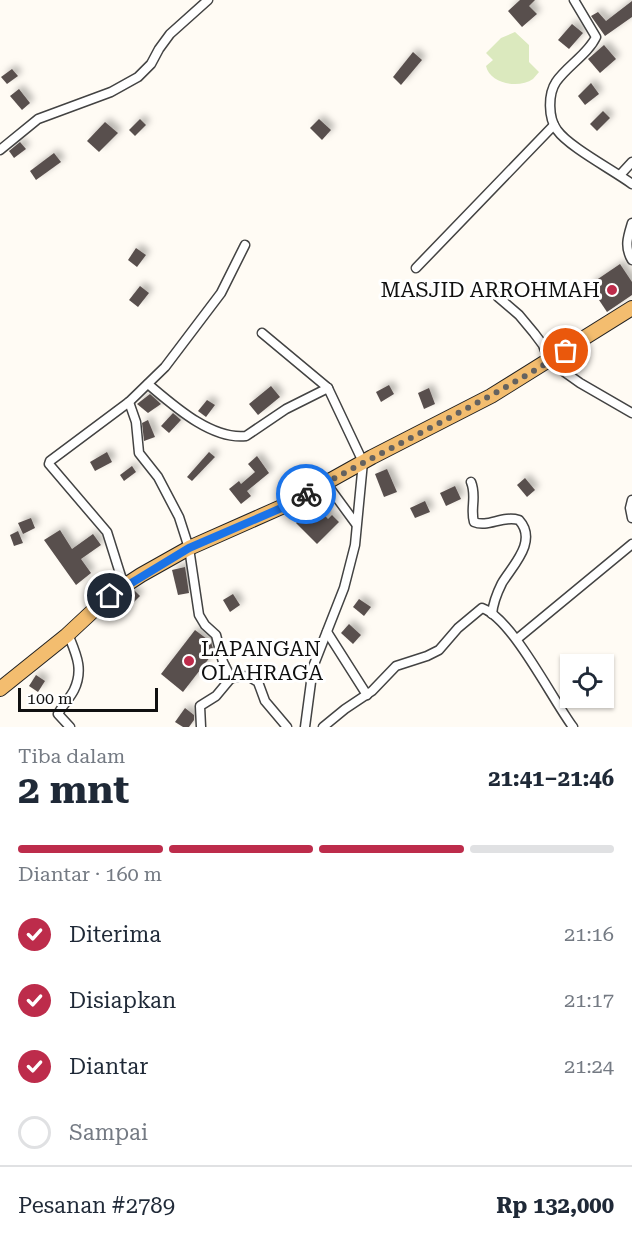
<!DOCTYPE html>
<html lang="id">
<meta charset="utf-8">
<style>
:root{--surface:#fff;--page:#f2f2f3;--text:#1f2937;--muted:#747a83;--line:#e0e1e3;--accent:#bd2c4b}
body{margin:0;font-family:"Roboto Serif",serif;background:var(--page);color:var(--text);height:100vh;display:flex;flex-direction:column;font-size:22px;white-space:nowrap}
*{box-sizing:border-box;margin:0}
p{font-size:20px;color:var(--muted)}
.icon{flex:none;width:33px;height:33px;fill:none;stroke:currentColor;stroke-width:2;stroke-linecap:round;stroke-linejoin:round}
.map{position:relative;height:727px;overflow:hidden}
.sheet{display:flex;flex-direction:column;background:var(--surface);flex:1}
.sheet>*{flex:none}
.controls{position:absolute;left:560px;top:654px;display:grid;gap:12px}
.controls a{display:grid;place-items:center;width:54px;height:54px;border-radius:0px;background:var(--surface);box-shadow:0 2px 4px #0004;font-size:30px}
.scale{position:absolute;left:18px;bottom:15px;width:140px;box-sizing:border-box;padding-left:6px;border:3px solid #101010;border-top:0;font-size:16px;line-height:21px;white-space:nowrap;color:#101010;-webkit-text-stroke:4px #fff;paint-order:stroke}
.pin{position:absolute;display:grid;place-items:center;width:51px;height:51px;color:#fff;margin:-26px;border:3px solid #fff;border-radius:50%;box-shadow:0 2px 6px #0007}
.courier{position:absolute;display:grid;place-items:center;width:60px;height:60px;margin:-30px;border:4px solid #1a73e8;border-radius:50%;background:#fff;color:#222;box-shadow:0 2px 8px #0007}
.summary em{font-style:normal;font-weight:700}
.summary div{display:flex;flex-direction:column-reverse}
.summary{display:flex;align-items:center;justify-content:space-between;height:102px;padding:0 18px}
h1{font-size:39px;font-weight:700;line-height:45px}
.bar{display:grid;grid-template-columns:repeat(4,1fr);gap:9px 6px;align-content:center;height:72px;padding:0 18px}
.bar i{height:8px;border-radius:4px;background:var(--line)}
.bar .active{background:var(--accent)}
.bar p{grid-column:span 4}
.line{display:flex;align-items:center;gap:15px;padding:0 18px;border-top:2px solid var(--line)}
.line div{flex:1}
ol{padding:0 18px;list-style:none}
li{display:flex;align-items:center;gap:18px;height:66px}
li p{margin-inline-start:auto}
li .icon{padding:6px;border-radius:50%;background:var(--accent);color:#fff;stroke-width:4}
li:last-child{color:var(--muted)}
li i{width:33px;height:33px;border:3px solid var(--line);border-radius:50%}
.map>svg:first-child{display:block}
.green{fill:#dbe9be}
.building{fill:#594f4d;filter:url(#shadow)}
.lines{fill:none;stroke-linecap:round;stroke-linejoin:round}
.minor-casing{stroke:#434343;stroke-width:11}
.primary-casing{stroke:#212121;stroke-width:16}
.minor{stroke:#fff;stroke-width:8}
.primary{stroke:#f3bd6f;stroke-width:14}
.done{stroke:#646260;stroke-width:6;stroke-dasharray:0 10.8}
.route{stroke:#1a73e8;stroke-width:8}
.poi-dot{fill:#bd2c4b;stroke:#fff;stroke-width:2}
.labels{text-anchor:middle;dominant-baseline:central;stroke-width:6;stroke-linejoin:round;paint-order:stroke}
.poi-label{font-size:21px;fill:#101010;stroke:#fff;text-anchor:end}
</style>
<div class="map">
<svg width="632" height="727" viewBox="0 0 632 727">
<defs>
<filter id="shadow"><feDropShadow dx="4.5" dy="-4.5" stdDeviation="3" flood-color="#0004"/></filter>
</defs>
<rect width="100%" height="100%" fill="#fffbf4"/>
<!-- green -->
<path class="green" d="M515,32L529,45V62L539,72C537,74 535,77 533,79C519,89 490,84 486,66L493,60L486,53L501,38Z"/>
<!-- building -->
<g class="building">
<path d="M520,0H535L529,6L537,14L522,27L508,11Z"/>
<path d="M632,1V17L605,36L591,16L598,12L606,21Z"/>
<path d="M572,24L583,33L569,49L558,40Z"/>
<path d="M604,45L616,59L600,73L588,59Z"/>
<path d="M413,52L422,60L401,85L393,77Z"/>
<path d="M12,69L18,76L7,84L1,77Z"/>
<path d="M591,83L599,94L585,105L578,96Z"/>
<path d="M19,89L30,103L22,110L10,96Z"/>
<path d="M603,111L610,118L597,131L590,124Z"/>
<path d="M140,119L146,125L135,136L129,130Z"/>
<path d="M319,119L331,130L322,140L310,128Z"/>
<path d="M105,122L118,133L99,152L87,141Z"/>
<path d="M20,142L26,149L14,158L9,151Z"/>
<path d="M54,153L61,162L36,180L30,171Z"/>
<path d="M136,248L146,255L137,267L128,260Z"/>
<path d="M620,264L632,282V295L607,312L589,285Z"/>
<path d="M140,286L149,293L138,307L129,300Z"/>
<path d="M389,385L394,394L381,402L376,392Z"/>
<path d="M271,386L280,397L258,415L249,404Z"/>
<path d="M429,388L435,404L424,409L418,393Z"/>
<path d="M150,394L161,404L148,413L137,404Z"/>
<path d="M207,400L215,405L206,417L198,411Z"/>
<path d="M173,413L181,420L169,433L161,426Z"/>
<path d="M148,420L155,437L144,441L142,423Z"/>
<path d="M107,452L112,462L95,471L90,462Z"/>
<path d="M209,452L215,457L192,481L187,477Z"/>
<path d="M257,456L269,473L247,491L251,496L241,504L229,489L239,481L241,484L255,472L248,464Z"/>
<path d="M132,466L136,472L124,481L120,475Z"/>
<path d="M387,469L397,492L384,497L375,474Z"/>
<path d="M525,478L535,490L527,497L517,485Z"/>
<path d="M455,486L461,499L446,506L440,493Z"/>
<path d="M425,501L430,512L415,518L410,508Z"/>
<path d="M314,504L328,519L332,515L339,522L317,544L296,523Z"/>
<path d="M31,518L35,528L23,534L18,523Z"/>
<path d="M60,530L72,549L93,534L101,545L81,559L91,573L76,585L44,540Z"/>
<path d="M18,531L23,543L14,546L10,535Z"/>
<path d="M185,567L189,593L178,595L172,570Z"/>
<path d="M134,590L140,596L131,605L123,597Z"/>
<path d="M233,594L240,605L230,612L223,600Z"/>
<path d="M359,599L371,607L364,616L353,607Z"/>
<path d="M349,624L361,635L353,644L341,633Z"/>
<path d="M195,630L211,642L214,652L183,692L161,674Z"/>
<path d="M36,675L45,681L38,692L29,686Z"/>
<path d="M185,708L194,715V720L189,727H183L175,722Z"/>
</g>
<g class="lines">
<!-- minor casing -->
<g class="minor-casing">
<g id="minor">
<path d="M574,0L596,37C588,54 567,66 556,82C548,94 548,118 557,130C569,147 613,170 632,184"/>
<path d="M0,150L38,119L111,92L138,77L151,64L159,49L170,34L208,0"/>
<path d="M620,175L632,162"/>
<path d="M632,223C628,236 624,247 632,260"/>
<path d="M416,268L554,125"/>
<path d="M498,297L519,315L534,333L543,345L549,361L580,383L632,413"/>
<path d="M262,333L328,388L363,462L355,545L344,588L313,667L305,727"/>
<path d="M148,384C173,405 211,440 246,436L286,409L328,388"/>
<path d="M129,402L136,422L139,453L158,477L179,517L189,548L199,615L205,625L216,635L223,662L231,678L248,676L258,682L265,701L287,727"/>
<path d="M471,482C477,496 470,509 474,522C488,528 502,515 519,520C538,541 513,565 502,583C497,593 493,603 492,614"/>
<path d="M326,483L356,524"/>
<path d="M632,500L630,508L632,518"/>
<path d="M124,586L107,532L49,464L50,461L129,402L165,367L221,293L245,245"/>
<path d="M327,632L367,695"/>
<path d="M68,634C76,654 84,669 74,690C70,698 62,706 58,714L70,727"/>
<path d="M517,639L632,544"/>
<path d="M201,727L200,706L216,696L231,678"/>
<path d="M323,727L345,709L372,691L396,666L427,656L439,650L458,628L482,608C512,618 552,699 573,727"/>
</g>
</g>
<!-- primary casing -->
<g class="primary-casing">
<path id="primary" d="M0,689L66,636L109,596L141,575L189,548L286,505L372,457L491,396L632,308"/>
</g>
<!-- minor -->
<use href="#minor" class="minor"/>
<!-- primary -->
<use href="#primary" class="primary"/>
</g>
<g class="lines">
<!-- done -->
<path class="done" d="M306,494C393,445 483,404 566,351"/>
<!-- route -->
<path class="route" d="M110,596L189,548L286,506L306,494"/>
</g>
<!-- markers -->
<g class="poi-dot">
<circle cx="612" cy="290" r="6"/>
<circle cx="189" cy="661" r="6"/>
</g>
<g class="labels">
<!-- poi labels -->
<g class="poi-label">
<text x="600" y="290">MASJID ARROHMAH</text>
<text x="201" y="649" text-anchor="start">LAPANGAN<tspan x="201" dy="24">OLAHRAGA</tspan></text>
</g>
</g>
</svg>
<div class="controls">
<a><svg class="icon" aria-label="locate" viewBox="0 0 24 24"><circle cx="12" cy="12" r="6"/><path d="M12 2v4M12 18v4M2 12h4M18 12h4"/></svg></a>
</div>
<div class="scale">100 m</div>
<div class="pin" style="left:566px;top:351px;background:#ea580c"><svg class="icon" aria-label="bag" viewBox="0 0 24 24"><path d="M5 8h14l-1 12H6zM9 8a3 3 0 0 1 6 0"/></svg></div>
<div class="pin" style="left:110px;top:596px;background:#1f2937"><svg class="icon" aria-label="home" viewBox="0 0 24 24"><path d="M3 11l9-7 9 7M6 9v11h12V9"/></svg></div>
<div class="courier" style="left:306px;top:494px"><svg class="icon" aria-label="bike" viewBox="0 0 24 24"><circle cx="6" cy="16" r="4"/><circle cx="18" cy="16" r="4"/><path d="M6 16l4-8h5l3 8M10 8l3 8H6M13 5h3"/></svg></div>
</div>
<section class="sheet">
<div class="summary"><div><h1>2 mnt</h1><p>Tiba dalam</p></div><em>21:41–21:46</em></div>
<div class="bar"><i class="active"></i><i class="active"></i><i class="active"></i><i></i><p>Diantar · 160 m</p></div>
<ol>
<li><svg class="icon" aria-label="check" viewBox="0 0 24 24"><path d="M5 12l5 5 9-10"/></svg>Diterima<p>21:16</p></li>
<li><svg class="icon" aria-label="check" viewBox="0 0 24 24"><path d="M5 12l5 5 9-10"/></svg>Disiapkan<p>21:17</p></li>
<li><svg class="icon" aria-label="check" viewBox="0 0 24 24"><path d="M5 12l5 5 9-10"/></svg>Diantar<p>21:24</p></li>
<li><i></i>Sampai</li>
</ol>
<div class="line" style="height:78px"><div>Pesanan #2789</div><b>Rp 132,000</b></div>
</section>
